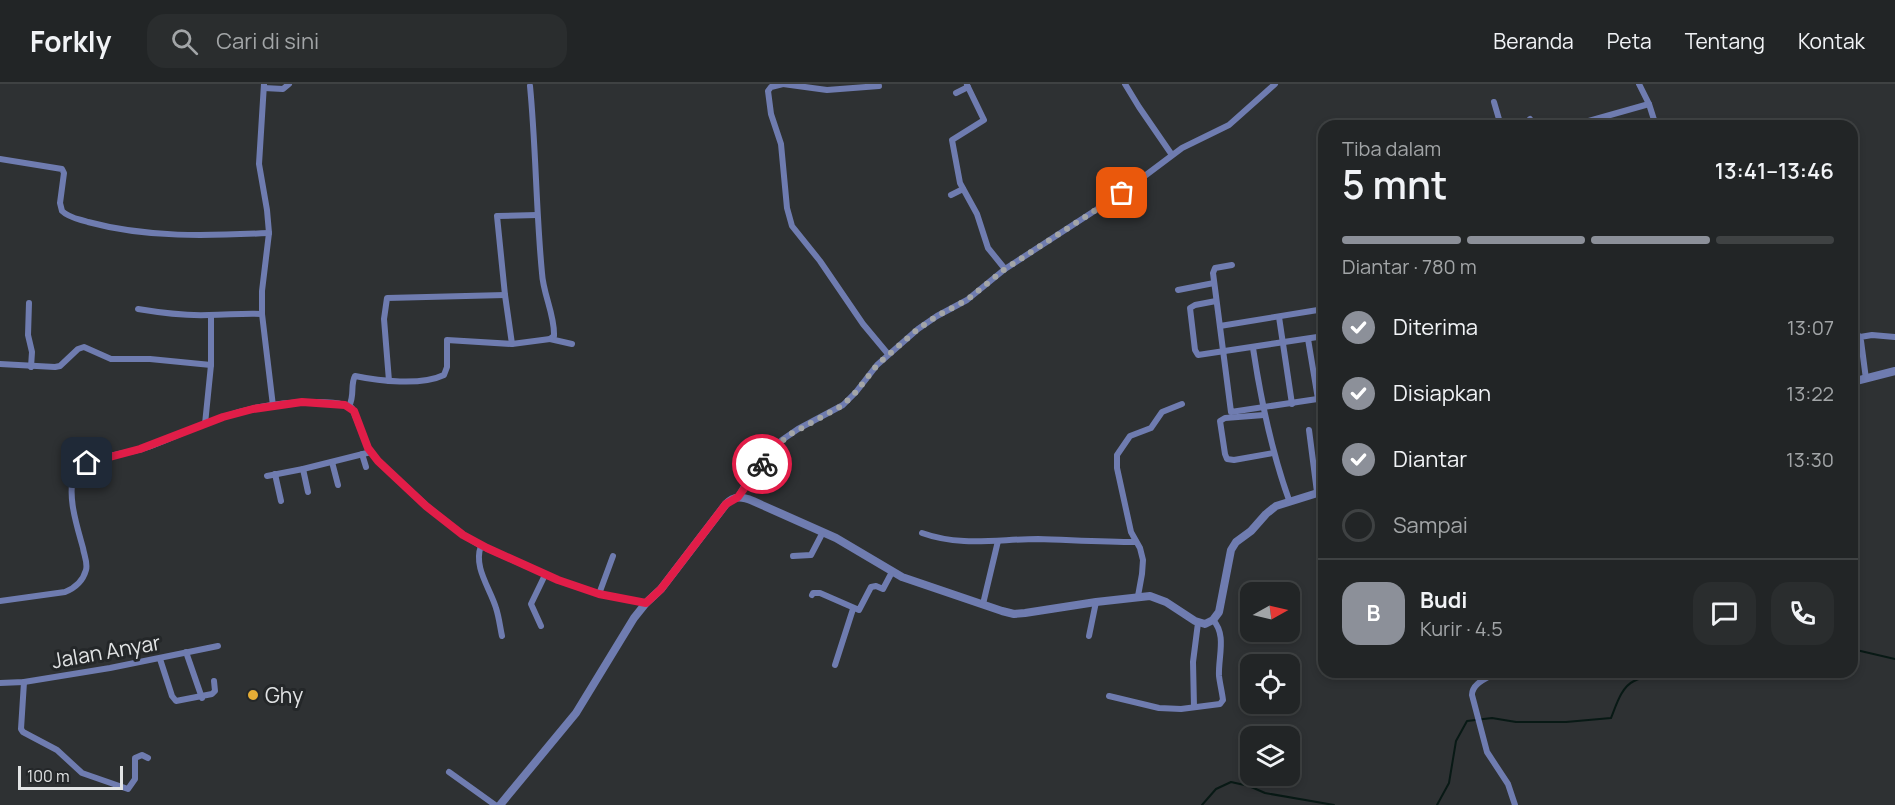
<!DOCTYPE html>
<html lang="id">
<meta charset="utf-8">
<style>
:root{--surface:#222526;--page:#2a2d2e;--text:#f1f3f6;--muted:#a2a5a7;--line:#3f4243;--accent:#8c9099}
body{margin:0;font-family:Manrope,sans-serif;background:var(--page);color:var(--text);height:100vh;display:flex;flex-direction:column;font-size:22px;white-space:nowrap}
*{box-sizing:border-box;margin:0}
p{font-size:20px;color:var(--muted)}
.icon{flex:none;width:33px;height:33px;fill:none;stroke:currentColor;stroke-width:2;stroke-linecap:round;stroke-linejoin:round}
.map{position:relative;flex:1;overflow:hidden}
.details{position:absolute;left:1318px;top:36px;width:540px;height:558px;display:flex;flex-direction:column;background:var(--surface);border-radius:18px;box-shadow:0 3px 9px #0003,0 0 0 2px var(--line)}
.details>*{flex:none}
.needle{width:39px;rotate:82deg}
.buttons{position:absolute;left:1240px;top:498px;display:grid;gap:12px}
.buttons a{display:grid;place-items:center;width:60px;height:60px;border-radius:12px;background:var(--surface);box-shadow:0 3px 9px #0003,0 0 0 2px var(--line);font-size:30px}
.scale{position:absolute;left:18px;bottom:15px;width:105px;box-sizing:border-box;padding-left:6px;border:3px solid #e2e4e5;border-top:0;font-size:16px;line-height:21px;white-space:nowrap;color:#e2e4e5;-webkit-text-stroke:4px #242729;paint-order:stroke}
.pin{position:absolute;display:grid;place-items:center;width:51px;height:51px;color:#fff;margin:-26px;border-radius:12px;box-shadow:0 3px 9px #0006}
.courier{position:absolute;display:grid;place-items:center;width:60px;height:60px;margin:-30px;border:4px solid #e11d48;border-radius:50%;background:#fff;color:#222;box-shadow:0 2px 8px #0007}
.overview em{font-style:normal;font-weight:600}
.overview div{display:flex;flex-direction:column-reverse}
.overview{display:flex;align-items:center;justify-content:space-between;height:102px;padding:0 24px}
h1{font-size:39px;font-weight:600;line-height:45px}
.bar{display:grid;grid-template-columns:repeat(4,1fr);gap:9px 6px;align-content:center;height:72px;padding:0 24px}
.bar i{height:8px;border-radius:4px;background:var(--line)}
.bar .on{background:var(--accent)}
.bar p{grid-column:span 4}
.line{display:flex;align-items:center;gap:15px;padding:0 24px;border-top:2px solid var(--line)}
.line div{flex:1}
.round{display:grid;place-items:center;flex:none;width:63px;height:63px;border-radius:18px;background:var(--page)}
ol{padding:0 24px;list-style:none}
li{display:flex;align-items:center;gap:18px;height:66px}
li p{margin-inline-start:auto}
li .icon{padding:6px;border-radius:50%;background:var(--accent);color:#fff;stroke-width:4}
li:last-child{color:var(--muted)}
li i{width:33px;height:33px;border:3px solid var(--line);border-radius:50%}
header{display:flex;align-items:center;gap:36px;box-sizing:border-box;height:84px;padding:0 30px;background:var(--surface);border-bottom:2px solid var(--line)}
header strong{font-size:28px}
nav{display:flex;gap:33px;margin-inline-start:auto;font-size:21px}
.search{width:420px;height:54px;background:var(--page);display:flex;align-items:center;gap:15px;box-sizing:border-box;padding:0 21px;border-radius:18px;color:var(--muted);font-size:22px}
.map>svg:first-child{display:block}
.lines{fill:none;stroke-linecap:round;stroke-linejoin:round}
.stream{stroke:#081915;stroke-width:2}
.minor{stroke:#6f7cb0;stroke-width:6}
.tertiary{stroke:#6f7cb0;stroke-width:8}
.done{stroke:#a3a5a7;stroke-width:6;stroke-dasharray:0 10.8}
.route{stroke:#e11d48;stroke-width:8}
.poi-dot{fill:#e5ad36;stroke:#242729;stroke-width:2}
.labels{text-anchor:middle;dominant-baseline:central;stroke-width:6;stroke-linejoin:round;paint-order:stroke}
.street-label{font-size:21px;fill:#e2e4e5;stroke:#242729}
.poi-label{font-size:21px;fill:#e2e4e5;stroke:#242729;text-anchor:start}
</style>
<header>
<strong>Forkly</strong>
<div class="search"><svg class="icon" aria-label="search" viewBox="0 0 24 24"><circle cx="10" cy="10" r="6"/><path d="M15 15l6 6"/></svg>Cari di sini</div>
<nav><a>Beranda</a><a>Peta</a><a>Tentang</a><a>Kontak</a></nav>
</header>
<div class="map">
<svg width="1895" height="721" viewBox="0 0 1895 721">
<rect width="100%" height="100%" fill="#2e3133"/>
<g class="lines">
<!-- stream -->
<g class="stream">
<path d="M1852,565L1895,575"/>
<path d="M1202,721L1216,705L1231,698L1249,702L1265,709L1334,721"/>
<path d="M1437,721L1449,699L1456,657L1467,637L1492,634L1516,638H1566L1611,634C1616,622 1621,603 1634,597C1642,593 1649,594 1656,588"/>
</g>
<!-- minor -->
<g class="minor">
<path d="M264,0L259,80L267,126L269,149L262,207V230L273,322"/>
<path d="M783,0L771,3L768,7L771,30L781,60L787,124L792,142L820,177L863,240L888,270"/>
<path d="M783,0L827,6L879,2"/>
<path d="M1125,0L1139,23L1172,71"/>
<path d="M1639,0L1649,20L1656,42"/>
<path d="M968,3L984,36L952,56L960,99L977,130L988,164L1005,185"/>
<path d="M264,4L283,5L289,0"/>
<path d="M956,9L968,3L967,1"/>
<path d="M1494,18L1501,42"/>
<path d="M1530,35L1534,42"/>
<path d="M1571,42L1649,20"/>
<path d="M0,75L62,85L64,89L60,119L62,127C69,134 79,135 88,138C147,154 208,152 269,149"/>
<path d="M951,111L963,105"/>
<path d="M1232,181L1215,184L1213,189L1231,328L1324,314"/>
<path d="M1178,206L1214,199"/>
<path d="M1216,217L1195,221L1190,224L1195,266L1198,271L1324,252"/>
<path d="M29,219L28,251L32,268L31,283"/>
<path d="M138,225C162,229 185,232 209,231C227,231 244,229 262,230"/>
<path d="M1279,233L1292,320"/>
<path d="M1852,239L1854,249L1858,251L1861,257L1866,295"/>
<path d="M1220,242L1324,225"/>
<path d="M1860,253L1872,251L1895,253"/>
<path d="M550,255L572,260"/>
<path d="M1308,255L1318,315"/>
<path d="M512,260L505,211L497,132L537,131"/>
<path d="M1253,264C1261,317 1271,366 1289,416"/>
<path d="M0,280L55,283L60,282L78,265L84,263L111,275H150L211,281"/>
<path d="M389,297L384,235L387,214L505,211"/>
<path d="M349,322C355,312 350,301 355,292C379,297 421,302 444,291L447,283V256L512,260L550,255L554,252C555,231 543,210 542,189C536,127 536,64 530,2"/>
<path d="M1264,331L1225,334L1220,337L1225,370L1227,375L1234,376L1273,369"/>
<path d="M205,340L211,281V231"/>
<path d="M1309,346L1317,408"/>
<path d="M362,370L366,383"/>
<path d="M332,378L338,401"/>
<path d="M303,385L308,408"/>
<path d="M275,390L281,417"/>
<path d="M267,392L303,385L371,368"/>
<path d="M738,413L743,404L782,356L798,345L843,321L856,308L877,281L918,245L937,232L967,216L1005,185L1122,109L1182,64L1229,41L1275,0"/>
<path d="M922,449C961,463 998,455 1038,455C1071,456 1103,458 1136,458"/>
<path d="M481,462C473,483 490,504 496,524C499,533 500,543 502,552"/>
<path d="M793,472L811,471L823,448"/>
<path d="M599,510L613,472"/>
<path d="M812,511L813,509H820L859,526L871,503L876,502L883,505L892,488"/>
<path d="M1138,512L1142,490L1143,476L1140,464L1131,448L1117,384V371L1130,352L1151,344L1162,328L1182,320"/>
<path d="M0,517L65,508C75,504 83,497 86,486C88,479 84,471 83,464C77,442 66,410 75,388C80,375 128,369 142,365C170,356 195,342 223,333C251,323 283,318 312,318C325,318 341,318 352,324L368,364L378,377L427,422L463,451L481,462L558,496L599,510L646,519"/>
<path d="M983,520L998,457"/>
<path d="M541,542L531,520L545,491"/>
<path d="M1089,552L1096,518"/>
<path d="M186,568L202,614"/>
<path d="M160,575L172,612L176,617L212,610L215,607L214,597"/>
<path d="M835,581L853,525"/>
<path d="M1497,588C1488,594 1472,599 1472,611L1487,668L1508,700L1515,721"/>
<path d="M24,598L21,645L23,648L57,666L82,689L128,705L135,695V674L142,671L148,674"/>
<path d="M0,599L24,598L110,584L218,562"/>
<path d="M1109,612L1159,624L1181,625L1220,620L1223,616C1222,608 1220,600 1219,592C1218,573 1227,551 1213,536"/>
<path d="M1194,623L1193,578L1198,539"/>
<path d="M449,688L495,721"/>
</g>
<!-- tertiary -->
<g class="tertiary">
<path d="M1852,298L1895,287"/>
<path d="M500,721L576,629L634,534L646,519L661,505L726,420C734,411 743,413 753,417L836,454L902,493L1002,527L1014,530L1025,529L1096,518L1150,512L1166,518L1195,537L1205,540L1213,536L1219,528L1231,466L1236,458L1251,447L1266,430L1276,422L1324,407"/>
</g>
</g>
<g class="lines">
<!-- done -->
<path class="done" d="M762,380L774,364L789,351L843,321L856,308L877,281L918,245L937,232L967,216L1005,185L1122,109"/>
<!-- route -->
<path class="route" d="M87,379L140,365L223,333L253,325L302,318L345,321L354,327L368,364L378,377L426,422L463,451L487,464L558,496L599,510L646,519L661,505L726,420L738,413L762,380"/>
</g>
<!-- markers -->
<circle class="poi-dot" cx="253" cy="611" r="6"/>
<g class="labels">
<!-- street labels -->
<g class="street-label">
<text transform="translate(106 567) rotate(-10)">Jalan Anyar</text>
</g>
<!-- poi labels -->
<g class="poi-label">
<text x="265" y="611">Ghy</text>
</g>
</g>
</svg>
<div class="buttons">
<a><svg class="needle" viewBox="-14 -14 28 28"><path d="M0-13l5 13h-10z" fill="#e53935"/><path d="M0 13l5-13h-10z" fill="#a2a5a7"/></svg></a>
<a><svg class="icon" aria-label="locate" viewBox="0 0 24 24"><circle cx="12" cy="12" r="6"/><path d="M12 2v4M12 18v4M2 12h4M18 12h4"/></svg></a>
<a><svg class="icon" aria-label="layers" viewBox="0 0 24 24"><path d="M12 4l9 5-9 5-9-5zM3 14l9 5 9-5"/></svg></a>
</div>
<div class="scale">100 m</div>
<div class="pin" style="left:1122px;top:109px;background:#ea580c"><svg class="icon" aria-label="bag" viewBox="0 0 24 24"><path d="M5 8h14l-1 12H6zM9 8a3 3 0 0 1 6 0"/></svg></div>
<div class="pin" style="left:87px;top:379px;background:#1f2937"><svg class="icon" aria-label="home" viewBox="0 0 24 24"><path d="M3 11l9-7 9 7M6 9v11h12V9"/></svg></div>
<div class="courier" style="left:762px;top:380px"><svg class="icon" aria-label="bike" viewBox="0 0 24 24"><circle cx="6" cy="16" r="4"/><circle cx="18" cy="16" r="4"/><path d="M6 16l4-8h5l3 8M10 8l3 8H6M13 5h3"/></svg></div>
<section class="details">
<div class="overview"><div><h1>5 mnt</h1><p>Tiba dalam</p></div><em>13:41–13:46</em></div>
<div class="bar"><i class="on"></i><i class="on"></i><i class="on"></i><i></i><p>Diantar · 780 m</p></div>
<ol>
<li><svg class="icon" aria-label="check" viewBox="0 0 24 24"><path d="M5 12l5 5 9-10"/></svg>Diterima<p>13:07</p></li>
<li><svg class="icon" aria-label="check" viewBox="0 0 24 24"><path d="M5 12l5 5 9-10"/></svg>Disiapkan<p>13:22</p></li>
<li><svg class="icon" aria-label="check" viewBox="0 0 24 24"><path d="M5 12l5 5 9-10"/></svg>Diantar<p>13:30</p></li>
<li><i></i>Sampai</li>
</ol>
<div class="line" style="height:108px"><b class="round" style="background:var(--accent);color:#fff">B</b><div><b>Budi</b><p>Kurir · 4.5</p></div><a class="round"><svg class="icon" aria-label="chat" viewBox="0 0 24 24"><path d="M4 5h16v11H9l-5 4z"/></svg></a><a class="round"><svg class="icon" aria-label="phone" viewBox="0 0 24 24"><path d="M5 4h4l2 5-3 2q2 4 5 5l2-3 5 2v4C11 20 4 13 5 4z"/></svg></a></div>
</section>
</div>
